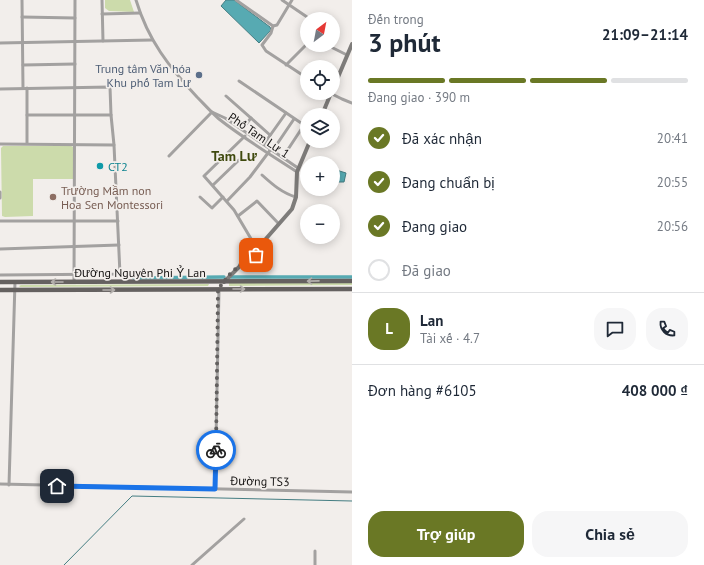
<!DOCTYPE html>
<html lang="vi">
<meta charset="utf-8">
<style>
:root{--surface:#fff;--page:#f6f6f7;--text:#1f2937;--muted:#747a83;--line:#e0e1e3;--accent:#6a7825}
body{margin:0;font-family:"PT Sans",sans-serif;background:var(--page);color:var(--text);height:100vh;display:flex;flex-direction:column;font-size:15px;white-space:nowrap}
*{box-sizing:border-box;margin:0}
p{font-size:13px;color:var(--muted)}
.icon{flex:none;width:22px;height:22px;fill:none;stroke:currentColor;stroke-width:2;stroke-linecap:round;stroke-linejoin:round}
.map{position:relative;flex:1;overflow:hidden}
.sheet{display:flex;flex-direction:column;background:var(--surface);width:352px}
.sheet>*{flex:none}
.needle{width:26px;rotate:32deg}
.tools{position:absolute;left:300px;top:12px;display:grid;gap:8px}
.tools a{display:grid;place-items:center;width:40px;height:40px;border-radius:50%;background:var(--surface);box-shadow:0 2px 10px #0003;font-size:20px}
.pin{position:absolute;display:grid;place-items:center;width:34px;height:34px;color:#fff;margin:-17px;border-radius:8px;box-shadow:0 2px 6px #0006}
.courier{position:absolute;display:grid;place-items:center;width:40px;height:40px;margin:-20px;border:3px solid #1a73e8;border-radius:50%;background:#fff;color:#222;box-shadow:0 1px 5px #0007}
.head em{font-style:normal;font-weight:800}
.head div{display:flex;flex-direction:column-reverse}
.head{display:flex;align-items:center;justify-content:space-between;height:68px;padding:0 16px}
h1{font-size:26px;font-weight:800;line-height:30px}
.bar{display:grid;grid-template-columns:repeat(4,1fr);gap:6px 4px;align-content:center;height:48px;padding:0 16px}
.bar i{height:5px;border-radius:3px;background:var(--line)}
.bar .selected{background:var(--accent)}
.bar p{grid-column:span 4}
.line{display:flex;align-items:center;gap:10px;padding:0 16px;border-top:1px solid var(--line)}
.line div{flex:1}
.round{display:grid;place-items:center;flex:none;width:42px;height:42px;border-radius:16px;background:var(--page)}
ol{padding:0 16px;list-style:none}
li{display:flex;align-items:center;gap:12px;height:44px}
li p{margin-inline-start:auto}
li .icon{padding:4px;border-radius:50%;background:var(--accent);color:#fff;stroke-width:4}
li:last-child{color:var(--muted)}
li i{width:22px;height:22px;border:2px solid var(--line);border-radius:50%}
.cta{display:flex;gap:8px;margin-top:auto;padding:8px 16px}
.cta a{flex:1;height:46px;border-radius:16px;background:var(--accent);color:#fff;font-size:16px;font-weight:800;line-height:46px;text-align:center}
.cta a+a{background:var(--page);color:var(--text)}
main{display:flex;flex:1;min-height:0}
.map>svg:first-child{display:block}
.green{fill:#ccdbab}
.water{fill:#57aab2;stroke:#447d82}
.lines{fill:none;stroke-linecap:round;stroke-linejoin:round}
.stream{stroke:#447d82;stroke-width:1}
.canal{stroke:#57aab2;stroke-width:3.5}
.street{stroke:#a3a1a0;stroke-width:3}
.secondary{stroke:#7e7c7a;stroke-width:4}
.primary{stroke:#656160;stroke-width:4.5}
.oneway{stroke:#b3afac}
.done{stroke:#63605f;stroke-width:4;stroke-dasharray:0 7.2}
.route{stroke:#1a73e8;stroke-width:5}
.service-dot{fill:#5c6f8a;stroke:#f2eeeb;stroke-width:1.5}
.culture-dot{fill:#0f9aa8;stroke:#f2eeeb;stroke-width:1.5}
.education-dot{fill:#8d6e63;stroke:#f2eeeb;stroke-width:1.5}
.labels{text-anchor:middle;dominant-baseline:central;stroke-width:3.5;stroke-linejoin:round;paint-order:stroke}
.service-label{font-size:12px;fill:#4e5e75;stroke:#f2eeeb;text-anchor:end}
.street-label{font-size:12px;fill:#161413;stroke:#f2eeeb}
.culture-label{font-size:12px;fill:#0d838f;stroke:#f2eeeb;text-anchor:start}
.education-label{font-size:12px;fill:#785e54;stroke:#f2eeeb;text-anchor:start}
.quarter-label{font-size:14px;font-weight:bold;fill:#3f490e;stroke:#f2eeeb}
</style>
<main>
<div class="map">
<svg width="352" height="565" viewBox="0 0 352 565">
<rect width="100%" height="100%" fill="#f2eeeb"/>
<!-- green -->
<g class="green">
<path d="M105,0H130L134,12L109,11L105,8Z"/>
<path d="M3,146H71L73,147V179H33V216L5,217L2,216L1,148Z"/>
<path d="M229,283H352V285L229,286Z"/>
<path d="M209,284L208,286L20,287L19,286L21,285Z"/>
</g>
<!-- water -->
<g class="water">
<path d="M226,0H234L270,27L271,30L259,43L221,6Z"/>
<path d="M333,169L346,173L344,182H333Z"/>
</g>
<g class="lines">
<!-- stream -->
<path class="stream" d="M64,565L132,496L352,501"/>
<!-- canal -->
<g class="canal">
<path d="M231,277H352"/>
<path d="M134,278L224,277"/>
</g>
<!-- street -->
<g class="street">
<path d="M22,0L23,88"/>
<path d="M102,0L103,41"/>
<path d="M136,0C148,40 169,67 197,97C204,104 211,112 219,119C243,138 271,155 297,172"/>
<path d="M236,0L273,26L271,33L262,45L266,51L307,78"/>
<path d="M282,0L310,19"/>
<path d="M102,14L140,13"/>
<path d="M22,17L75,18"/>
<path d="M273,26L277,25L292,0"/>
<path d="M333,29L334,28"/>
<path d="M0,43L152,40"/>
<path d="M316,45L322,47L323,45"/>
<path d="M327,45L347,55"/>
<path d="M23,65L75,64"/>
<path d="M286,65L307,44"/>
<path d="M239,81L307,127"/>
<path d="M0,89L110,87L111,115L114,145L120,274L0,275"/>
<path d="M330,93L342,99L352,103"/>
<path d="M226,96L270,135"/>
<path d="M27,115H111"/>
<path d="M242,129L251,118"/>
<path d="M245,136L204,176L234,210L257,249"/>
<path d="M27,143V88"/>
<path d="M0,144L114,145"/>
<path d="M264,144L286,113"/>
<path d="M273,150L294,119"/>
<path d="M169,156L212,112L225,118L298,168"/>
<path d="M283,157L304,125"/>
<path d="M262,175C272,184 282,193 296,197"/>
<path d="M213,185L239,160"/>
<path d="M0,192V198"/>
<path d="M200,197L212,208L223,197"/>
<path d="M227,201L250,177L271,149"/>
<path d="M238,216L257,201L279,224"/>
<path d="M0,221H118"/>
<path d="M0,249L119,245"/>
<path d="M253,253L270,267"/>
<path d="M74,282L75,0"/>
<path d="M0,484L352,492"/>
<path d="M9,485L15,282"/>
<path d="M215,489L219,289"/>
<path d="M315,551V565"/>
<path d="M192,565L244,519"/>
</g>
<!-- secondary -->
<g class="secondary">
<path d="M333,89L352,44"/>
<path d="M322,115L331,93"/>
<path d="M224,282L257,249L292,209L296,197L297,172L310,141"/>
</g>
<!-- primary -->
<g class="primary">
<path d="M0,282L352,281"/>
<path d="M0,290L352,289"/>
</g>
</g>
<!-- one-way arrows -->
<defs><path id="oneway-shaft" d="M-6 0H5M1.5-3L5.5 0L1.5 3" fill="none" stroke-width="1.6" stroke-linecap="round" stroke-linejoin="round"/></defs>
<g class="oneway">
<use href="#oneway-shaft" transform="translate(313 281) rotate(179)"/>
<use href="#oneway-shaft" transform="translate(57 282) rotate(180)"/>
<use href="#oneway-shaft" transform="translate(239 289)"/>
<use href="#oneway-shaft" transform="translate(109 290)"/>
</g>
<g class="lines">
<!-- done -->
<path class="done" d="M216,450L218,289L230,274L253,253L256,255"/>
<!-- route -->
<path class="route" d="M57,486L215,489L216,450"/>
</g>
<!-- markers -->
<circle class="service-dot" cx="199" cy="75" r="4"/>
<circle class="culture-dot" cx="100" cy="166" r="4"/>
<circle class="education-dot" cx="53" cy="197" r="4"/>
<g class="labels">
<!-- service labels -->
<g class="service-label">
<text x="191" y="68">Trung tâm Văn hóa<tspan x="191" dy="14">Khu phố Tam Lư</tspan></text>
</g>
<!-- street labels -->
<g class="street-label">
<text transform="translate(259 135) rotate(34)">Phố Tam Lư 1</text>
<text x="140" y="272">Đường Nguyên Phi Ỷ Lan</text>
<text transform="translate(260 481) rotate(1)">Đường TS3</text>
</g>
<!-- culture labels -->
<g class="culture-label">
<text x="108" y="166">CT2</text>
</g>
<!-- education labels -->
<g class="education-label">
<text x="61" y="190">Trường Mầm non<tspan x="61" dy="14">Hoa Sen Montessori</tspan></text>
</g>
<!-- quarter labels -->
<g class="quarter-label">
<text x="234" y="156">Tam Lư</text>
</g>
</g>
</svg>
<div class="tools">
<a><svg class="needle" viewBox="-14 -14 28 28"><path d="M0-13l5 13h-10z" fill="#e53935"/><path d="M0 13l5-13h-10z" fill="#747a83"/></svg></a>
<a><svg class="icon" aria-label="locate" viewBox="0 0 24 24"><circle cx="12" cy="12" r="6"/><path d="M12 2v4M12 18v4M2 12h4M18 12h4"/></svg></a>
<a><svg class="icon" aria-label="layers" viewBox="0 0 24 24"><path d="M12 4l9 5-9 5-9-5zM3 14l9 5 9-5"/></svg></a>
<a>+</a>
<a>−</a>
</div>
<div class="pin" style="left:256px;top:255px;background:#ea580c"><svg class="icon" aria-label="bag" viewBox="0 0 24 24"><path d="M5 8h14l-1 12H6zM9 8a3 3 0 0 1 6 0"/></svg></div>
<div class="pin" style="left:57px;top:486px;background:#1f2937"><svg class="icon" aria-label="home" viewBox="0 0 24 24"><path d="M3 11l9-7 9 7M6 9v11h12V9"/></svg></div>
<div class="courier" style="left:216px;top:450px"><svg class="icon" aria-label="bike" viewBox="0 0 24 24"><circle cx="6" cy="16" r="4"/><circle cx="18" cy="16" r="4"/><path d="M6 16l4-8h5l3 8M10 8l3 8H6M13 5h3"/></svg></div>
</div>
<section class="sheet">
<div class="head"><div><h1>3 phút</h1><p>Đến trong</p></div><em>21:09–21:14</em></div>
<div class="bar"><i class="selected"></i><i class="selected"></i><i class="selected"></i><i></i><p>Đang giao · 390 m</p></div>
<ol>
<li><svg class="icon" aria-label="check" viewBox="0 0 24 24"><path d="M5 12l5 5 9-10"/></svg>Đã xác nhận<p>20:41</p></li>
<li><svg class="icon" aria-label="check" viewBox="0 0 24 24"><path d="M5 12l5 5 9-10"/></svg>Đang chuẩn bị<p>20:55</p></li>
<li><svg class="icon" aria-label="check" viewBox="0 0 24 24"><path d="M5 12l5 5 9-10"/></svg>Đang giao<p>20:56</p></li>
<li><i></i>Đã giao</li>
</ol>
<div class="line" style="height:72px"><b class="round" style="background:var(--accent);color:#fff">L</b><div><b>Lan</b><p>Tài xế · 4.7</p></div><a class="round"><svg class="icon" aria-label="chat" viewBox="0 0 24 24"><path d="M4 5h16v11H9l-5 4z"/></svg></a><a class="round"><svg class="icon" aria-label="phone" viewBox="0 0 24 24"><path d="M5 4h4l2 5-3 2q2 4 5 5l2-3 5 2v4C11 20 4 13 5 4z"/></svg></a></div>
<div class="line" style="height:52px"><div>Đơn hàng #6105</div><b>408 000 ₫</b></div>
<div class="cta"><a>Trợ giúp</a><a>Chia sẻ</a></div>
</section>
</main>
